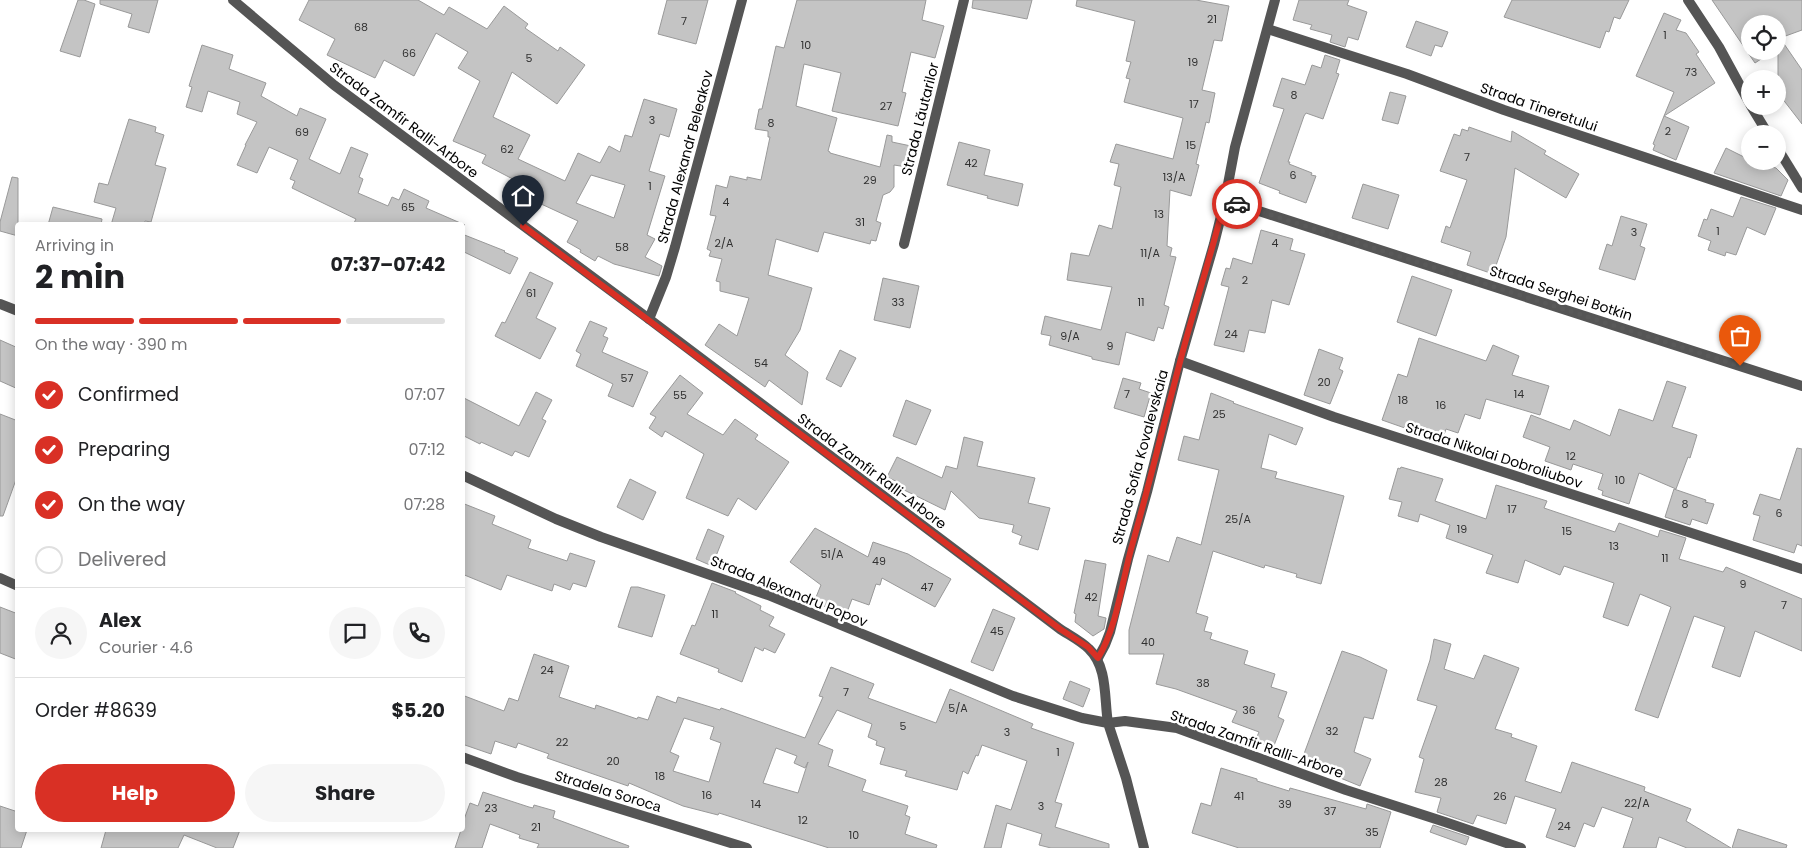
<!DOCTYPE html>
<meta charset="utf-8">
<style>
:root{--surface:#fff;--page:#f6f6f6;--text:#202124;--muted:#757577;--line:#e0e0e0;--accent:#d93025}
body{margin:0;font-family:Poppins,sans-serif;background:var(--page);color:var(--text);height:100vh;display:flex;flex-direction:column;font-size:19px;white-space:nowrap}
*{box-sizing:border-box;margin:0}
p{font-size:16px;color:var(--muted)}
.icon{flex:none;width:28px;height:28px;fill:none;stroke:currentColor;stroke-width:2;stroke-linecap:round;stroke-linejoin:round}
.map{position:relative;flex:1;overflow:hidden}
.panel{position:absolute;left:15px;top:222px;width:450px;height:610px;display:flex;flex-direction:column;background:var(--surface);border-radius:5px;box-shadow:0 2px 12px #0003}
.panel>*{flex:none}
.fabs{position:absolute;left:1741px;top:15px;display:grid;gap:10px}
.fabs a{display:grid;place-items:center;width:45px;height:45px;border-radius:50%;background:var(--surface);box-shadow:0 2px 12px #0003;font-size:25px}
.pin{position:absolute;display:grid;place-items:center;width:42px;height:42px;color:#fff;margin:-51px -21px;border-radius:50% 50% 50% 0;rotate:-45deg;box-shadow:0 0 5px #0007}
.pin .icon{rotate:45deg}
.courier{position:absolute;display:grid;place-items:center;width:50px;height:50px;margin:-25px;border:4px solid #d93025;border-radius:50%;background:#fff;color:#222;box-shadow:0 1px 6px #0007}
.headline em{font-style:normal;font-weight:700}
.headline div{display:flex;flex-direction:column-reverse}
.headline{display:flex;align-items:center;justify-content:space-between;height:85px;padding:0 20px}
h1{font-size:32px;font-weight:700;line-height:38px}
.bar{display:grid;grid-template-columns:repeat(4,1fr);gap:8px 5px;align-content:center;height:60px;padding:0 20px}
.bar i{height:6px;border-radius:4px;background:var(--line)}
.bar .active{background:var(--accent)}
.bar p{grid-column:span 4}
.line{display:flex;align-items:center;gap:12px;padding:0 20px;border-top:1px solid var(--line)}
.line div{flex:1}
.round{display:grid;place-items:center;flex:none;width:52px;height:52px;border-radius:26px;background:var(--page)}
ol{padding:0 20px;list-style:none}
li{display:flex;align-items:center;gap:15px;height:55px}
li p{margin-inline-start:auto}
li .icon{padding:5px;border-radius:50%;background:var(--accent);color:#fff;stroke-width:4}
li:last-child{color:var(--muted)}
li i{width:28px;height:28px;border:2px solid var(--line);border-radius:50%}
.primary-button{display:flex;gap:10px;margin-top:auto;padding:10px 20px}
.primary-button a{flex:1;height:58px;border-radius:30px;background:var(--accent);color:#fff;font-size:20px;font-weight:700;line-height:58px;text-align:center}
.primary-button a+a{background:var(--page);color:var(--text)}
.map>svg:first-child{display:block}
.building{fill:#c4c4c4;stroke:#999;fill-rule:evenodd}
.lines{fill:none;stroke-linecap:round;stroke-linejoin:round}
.minor{stroke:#555;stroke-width:10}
.done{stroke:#595959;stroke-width:5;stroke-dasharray:0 9}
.route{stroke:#d93025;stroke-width:6}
.labels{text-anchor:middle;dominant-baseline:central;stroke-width:5;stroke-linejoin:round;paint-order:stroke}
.number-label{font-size:11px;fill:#313131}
.street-label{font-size:14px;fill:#000;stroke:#fff}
</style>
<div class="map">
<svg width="1802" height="848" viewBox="0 0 1802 848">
<rect width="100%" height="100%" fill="#fff"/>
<!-- building -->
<g class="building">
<path d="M78,0H84L95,4L80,57L60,51Z"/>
<path d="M100,0H158L149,33L128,27L132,14L100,4Z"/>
<path d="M309,0H418L444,15L449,7L487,29L504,6L528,24L525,28L558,51L560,47L585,65L557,104L512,72L493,117L530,135L518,159L565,181L578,153L600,163L609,146L620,152L625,135L632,137L644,99L677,109L669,137L660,134L649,171L665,176L647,235L655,239L645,257L662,266L659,276L614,264L598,256L595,261L580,252L581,250L567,242L578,221L526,197L530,188L482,163L486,155L453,141L480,81L458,68L468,52L436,33L414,76L384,60L375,78L327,55L335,39L299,20ZM591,175L625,185L614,218L576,203Z"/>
<path d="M667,0H708L696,44L658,34Z"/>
<path d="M797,0H926L922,20L944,26L935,58L911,52L902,92L906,93L898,126L832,111L841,73L804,64L796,106L837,118L828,151L830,152V153L880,167L887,135L892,136V142L911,146L907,167L894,165V187L890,192L883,195L876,221L881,223L876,241L871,240L870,244L824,232L818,252L776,239L768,275L812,288L800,330L785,355L808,372L802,405L769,380L765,387L705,345L719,324L737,336L749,298L720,291V282L716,281L722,259L709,256L711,251L707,249L716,216L710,215L716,185L727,188L730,176L747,180V177L761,180L770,137H768V131L755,129L759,109H762L776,46L784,48Z"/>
<path d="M973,0H1032L1027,19L972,8Z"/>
<path d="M1077,0H1196L1229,6L1222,41L1214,40L1202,90L1215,93L1209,123L1206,122L1196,164L1199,165L1191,196L1170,190L1167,246L1172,248L1170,256L1176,257L1164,305L1169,307L1163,329L1158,327L1154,341L1126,332L1119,365L1092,359V357L1049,345L1051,336L1041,334L1045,316L1101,330L1112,287L1067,280L1071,253L1089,256L1099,225L1112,229L1121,187L1114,185L1119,164L1110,162L1116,144L1173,159L1183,118L1124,102L1130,79L1126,78L1131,62L1126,61L1135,21L1076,6Z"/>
<path d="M1299,0H1349L1347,5L1367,12L1358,40L1348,37L1345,47L1330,42L1332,35L1310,29L1312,25L1293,20Z"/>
<path d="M1512,0H1629L1620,19L1614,17L1609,32L1606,31L1600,48L1504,17Z"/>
<path d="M1712,0H1802V30L1780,38L1802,70V124L1778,93V24H1750V51H1773L1755,63Z"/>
<path d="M1664,13L1681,20L1676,30L1686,33L1699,52L1696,54L1715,83L1664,116L1674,92L1636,76Z"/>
<path d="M1416,21L1448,32L1442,47L1435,45L1431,56L1406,47Z"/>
<path d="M202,45L233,55L229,69L266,83L261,96L297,116L300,108L326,119L309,159L340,174L351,147L368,154L359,177L363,179L358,193L388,206L392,197L399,200L404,189L429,201L426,208L465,225H353L356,219L292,188L295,181L290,179L298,160L269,147L257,173L237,165L246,145H245L257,122L237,114L240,102L208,91L202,112L186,107L192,87L189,86Z"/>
<path d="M1325,55L1340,60L1336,73L1339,74L1323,119L1306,113L1304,116L1288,162H1290L1289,164L1312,173L1311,175L1316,176L1306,203L1279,193L1280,191L1259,183L1284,109L1273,106L1282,78L1305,85L1312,65L1321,68Z"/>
<path d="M1390,92L1406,96L1398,124L1382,120Z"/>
<path d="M1664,116L1689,127L1676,160L1653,150L1655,145L1653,144Z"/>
<path d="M129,119L156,127L155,132L164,135L155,165L166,168L151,222L145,221L144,225H111L116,208L94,202L99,183L108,185Z"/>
<path d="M1469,127L1511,142L1512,131L1546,151L1544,154L1579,174L1566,198L1515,168L1506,237L1493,274L1467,265L1471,252L1441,242L1446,226L1450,228L1467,180L1440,171L1454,134L1460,136L1462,129L1468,131Z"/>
<path d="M959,142L990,150L984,175L1023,184L1018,206L987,198L988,196L947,185Z"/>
<path d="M1726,148L1750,160V161L1776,168L1788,180L1781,196L1714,173Z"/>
<path d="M12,177L18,178V236L0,231V222Z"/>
<path d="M1363,184L1399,195L1388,229L1352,218Z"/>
<path d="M1741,197L1776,208L1765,235L1747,227L1736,255L1726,252L1725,256L1708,250L1711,241L1698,236L1704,219L1707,220L1711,209L1733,217Z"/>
<path d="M53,207L102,219L101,225H48Z"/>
<path d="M1621,216L1647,224L1640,246L1645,248L1635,280L1599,269L1607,244L1612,246Z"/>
<path d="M1261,230L1293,239L1290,250L1305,254L1289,305L1272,300L1265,333L1249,330L1244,352L1214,345L1229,287L1221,285L1226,268L1230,269L1233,258L1252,264Z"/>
<path d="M462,234L505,251L504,252L518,258L510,274L462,251Z"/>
<path d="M530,272L553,283L536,318L556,328L540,359L495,336L502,322L505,323Z"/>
<path d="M1412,276L1452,290L1436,336L1397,322Z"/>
<path d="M883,278L919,286L910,328L874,320Z"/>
<path d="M590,321L607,328L603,336L608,338L602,352L648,372L633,407L608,396L613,384L576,366L581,354L576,351Z"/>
<path d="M1419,338L1486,361L1493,345L1519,356L1512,375L1549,386L1540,415L1486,399L1480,419L1465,414L1458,433L1446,429L1442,441L1382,420L1398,374L1407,377Z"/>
<path d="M0,340L18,348V389L0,381Z"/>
<path d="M1319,349L1343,358L1339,369L1343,371L1330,404L1304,395Z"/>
<path d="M840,350L856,358L841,387L826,379Z"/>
<path d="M680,375L703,393L687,414L723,435L735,419L758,435L755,439L789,462L756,510L738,498L728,516L686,498L704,454L665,431L662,437L649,428L656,417L650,414Z"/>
<path d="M1123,378L1141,383L1139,389L1151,393L1144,417L1114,408Z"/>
<path d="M1667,381L1686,387L1672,427L1697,435L1690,458L1688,457L1676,489L1639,473L1629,504L1602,495L1603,491L1598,489L1603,474L1573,464L1571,470L1545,461L1550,447L1523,437L1531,415L1570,430L1574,420L1610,436L1619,409L1653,421Z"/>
<path d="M536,392L552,400L542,419L546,421L529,457L515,451L512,456L481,442L480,444L462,435V397L519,426Z"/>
<path d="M1211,393L1234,402L1233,403L1303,428L1296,445L1269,434L1261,468L1277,472L1275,478L1344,496L1321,584L1296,577L1297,574L1265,565L1264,568L1213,551L1196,613L1208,617L1204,631L1212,633L1210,639L1248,651L1244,664L1275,674L1271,687L1287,692L1278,717L1284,720L1273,748L1255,741L1259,732L1232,722L1237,711L1176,689L1156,684L1164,654H1129V630L1148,555L1169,562L1177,537L1201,545L1219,470L1178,460L1184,436L1199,440Z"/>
<path d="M906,400L931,410L916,445L893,436Z"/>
<path d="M0,414L18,421V474L3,516H0Z"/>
<path d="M964,437L983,442L977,466L1035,478L1028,503L1050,508L1038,550L1019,544L1022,536L1012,532L1014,525L979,518L951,491L945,510L900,488L902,484L887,477L897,457L942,478L946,466L957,469Z"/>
<path d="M1797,448L1802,449V546L1797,544L1794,553L1753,540L1760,516L1753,514L1760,494L1780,500Z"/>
<path d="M1401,467L1443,479L1435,501L1486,519L1496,485L1547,501L1544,508L1615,532L1619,523L1658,537L1660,530L1686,538L1679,559L1723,572L1726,567L1802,599V651L1755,631L1740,677L1712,667L1725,627L1694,616L1658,718L1635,710L1671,607L1640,594L1628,626L1603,617L1614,583L1564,566L1560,575L1525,560L1518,583L1486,573L1493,555L1446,538L1450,525L1420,514L1418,522L1398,516L1402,502L1389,499L1398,468L1400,469Z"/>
<path d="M630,479L656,492L643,520L617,507Z"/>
<path d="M1674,489L1706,500L1705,502L1714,504L1707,524L1692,519L1690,525L1665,517Z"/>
<path d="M462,503L495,516L492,524L531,540L528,548L567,561L570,553L595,561L586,587L573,583L570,590L554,584L552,591L507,575L501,590L462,574Z"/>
<path d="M815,528L868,557L873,542L908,554L951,579L935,607L882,578L880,585L876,584L869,605L852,599L846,615L814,602L821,585L790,562Z"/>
<path d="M708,529L724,536L712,566L696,559Z"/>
<path d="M1085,560L1106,564L1098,616L1106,618L1104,629L1093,636L1075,622L1076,614L1074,613Z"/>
<path d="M712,583L736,592L735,593L761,606L760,610L774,617L769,626L785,634L775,653L764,648L763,651L755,647L742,682L718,672L719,669L680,654L692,625L695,626Z"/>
<path d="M631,587H638L665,595L652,637L618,627Z"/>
<path d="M0,607L18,614V660L0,653Z"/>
<path d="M993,609L1015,618L993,671L971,662Z"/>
<path d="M1434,639L1451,644L1444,669L1474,679L1484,655L1519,668L1495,729L1512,734L1511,737L1537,746L1525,781L1561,793L1572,762L1645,787L1644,791L1691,809L1686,821L1731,848H1687L1659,837L1656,848H1623L1633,818L1602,807L1594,827L1584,823L1575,847L1546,837L1556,809L1515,796L1506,824L1477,815L1473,824L1437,812L1441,798L1415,792L1424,759L1419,757L1437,706L1417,700L1430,660Z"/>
<path d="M1342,651L1360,657L1387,670L1373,719L1364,717L1354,752L1371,759L1360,786L1301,762Z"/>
<path d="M534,654L569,666L559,697L595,709L596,705L637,719L638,717L648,720L657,696L676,703L678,697L720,710L721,708L805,738L823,697L819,696L831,667L874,684L868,698L936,723L950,689L1033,724L1031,728L1074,743L1055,802L1062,804L1055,827L1109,844V848H1051L1039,845L1042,834L1007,823L1001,848H984L996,805L1011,810L1027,761L982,745L978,756L976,755L968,774L963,771L957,790L905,776L907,771L880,764L885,748L876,745L877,741L868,737L872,724L837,710L818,744L833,750L828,766L866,780L862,791L908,806L905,815L910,817L905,834L937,845L936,848H829L719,813L718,815L683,806L629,783L628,786L547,758L549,754L518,743L516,748L495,741L491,754L462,744V695L504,711L509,698L518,701ZM684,718L714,727L710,739L721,743L709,782L673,771L679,756L670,752ZM776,748L797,756L794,763L805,768L808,762L798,793L763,783Z"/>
<path d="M1070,681L1090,689L1083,707L1063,699Z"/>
<path d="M1221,768L1257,779V781L1289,791L1290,788L1366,809L1367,804L1391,812L1380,848H1239L1192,833L1201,803L1211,806Z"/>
<path d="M483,792L529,807L533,808L534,805L555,811L553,818L629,846L628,848H537L539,844L519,838L520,835L490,824L482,848H455L461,830H462V825L470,803L478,806Z"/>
<path d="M0,806L18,812V830H27L21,848H0Z"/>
<path d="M1433,825L1469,837L1466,845L1430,832Z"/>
<path d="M1738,829L1787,845L1786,848H1732Z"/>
<path d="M106,830H240L233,848H217L184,835L178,848H101Z"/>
</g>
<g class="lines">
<!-- minor -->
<g class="minor">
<path d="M233,0L334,85L649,319L1060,629C1069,635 1081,641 1089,649C1108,667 1104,699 1108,723L1125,721L1177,728L1346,790L1445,822L1521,848"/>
<path d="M1688,0L1719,47L1750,104"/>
<path d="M1268,29L1407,74L1504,110L1802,210"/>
<path d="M1751,106L1768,134"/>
<path d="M1778,149L1802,188"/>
<path d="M1225,200L1802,386"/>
<path d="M904,244L964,0"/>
<path d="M0,304L18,311"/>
<path d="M649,319L666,277L675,247L742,0"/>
<path d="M1180,361L1334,417L1802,569"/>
<path d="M462,475L556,519L601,537L768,595L1013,696L1082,718L1108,723L1126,778L1144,848"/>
<path d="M0,578L18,586"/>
<path d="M1098,658L1105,645L1110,632L1128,559L1147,492L1180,361L1214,244L1225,200L1235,147L1275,0"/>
<path d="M462,757L517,777L747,848"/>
</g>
</g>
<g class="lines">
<!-- done -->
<path class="done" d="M1237,204L1740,366"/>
<!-- route -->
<path class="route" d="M523,226L1060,629L1088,647L1098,658C1118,625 1122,579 1133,542C1150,482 1164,422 1180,362C1194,308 1211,255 1225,200L1237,204"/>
</g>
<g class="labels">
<!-- number labels -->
<g class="number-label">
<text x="1212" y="19">21</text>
<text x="684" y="21">7</text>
<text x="361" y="27">68</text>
<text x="1665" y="35">1</text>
<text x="806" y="45">10</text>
<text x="409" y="53">66</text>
<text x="529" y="58">5</text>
<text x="1193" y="62">19</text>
<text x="1691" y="72">73</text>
<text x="1294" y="95">8</text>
<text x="1194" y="104">17</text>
<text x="886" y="106">27</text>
<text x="652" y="120">3</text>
<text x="771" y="123">8</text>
<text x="1668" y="131">2</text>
<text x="302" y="132">69</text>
<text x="1191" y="145">15</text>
<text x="507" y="149">62</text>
<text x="1467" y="157">7</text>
<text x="971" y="163">42</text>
<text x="1293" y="175">6</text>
<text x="1174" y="177">13/A</text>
<text x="870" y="180">29</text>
<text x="650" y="186">1</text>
<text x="726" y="202">4</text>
<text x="408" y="207">65</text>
<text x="1159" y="214">13</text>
<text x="860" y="222">31</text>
<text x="1718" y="231">1</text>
<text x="1634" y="232">3</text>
<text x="724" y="243">2/A</text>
<text x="1275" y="243">4</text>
<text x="622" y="247">58</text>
<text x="1150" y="253">11/A</text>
<text x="1245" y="280">2</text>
<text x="531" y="293">61</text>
<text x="898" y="302">33</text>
<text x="1141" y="302">11</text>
<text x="1231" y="334">24</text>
<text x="1070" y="336">9/A</text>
<text x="1110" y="346">9</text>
<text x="761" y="363">54</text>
<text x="627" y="378">57</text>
<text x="1324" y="382">20</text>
<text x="1127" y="394">7</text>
<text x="1519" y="394">14</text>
<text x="680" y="395">55</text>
<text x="1403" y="400">18</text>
<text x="1441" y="405">16</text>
<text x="1219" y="414">25</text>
<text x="1571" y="456">12</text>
<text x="1620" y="480">10</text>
<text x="1685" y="504">8</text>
<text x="1512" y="509">17</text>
<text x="1779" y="513">6</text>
<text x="1238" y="519">25/A</text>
<text x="1462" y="529">19</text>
<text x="1567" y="531">15</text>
<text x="1614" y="546">13</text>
<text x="832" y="554">51/A</text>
<text x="1665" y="558">11</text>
<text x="879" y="561">49</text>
<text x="1743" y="584">9</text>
<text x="927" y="587">47</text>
<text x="1091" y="597">42</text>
<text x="1784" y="605">7</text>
<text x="715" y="614">11</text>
<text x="997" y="631">45</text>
<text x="1148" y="642">40</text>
<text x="547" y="670">24</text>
<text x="1203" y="683">38</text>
<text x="846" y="692">7</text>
<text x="958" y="708">5/A</text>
<text x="1249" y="710">36</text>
<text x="903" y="726">5</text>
<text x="1332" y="731">32</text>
<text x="1007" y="732">3</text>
<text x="562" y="742">22</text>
<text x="1058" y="752">1</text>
<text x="613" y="761">20</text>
<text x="660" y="776">18</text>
<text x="1441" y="782">28</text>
<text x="707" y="795">16</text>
<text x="1239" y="796">41</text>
<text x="1500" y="796">26</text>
<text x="1637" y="803">22/A</text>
<text x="756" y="804">14</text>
<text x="1285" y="804">39</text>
<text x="1041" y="806">3</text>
<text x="491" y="808">23</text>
<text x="1330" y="811">37</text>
<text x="803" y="820">12</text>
<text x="1564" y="826">24</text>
<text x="536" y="827">21</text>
<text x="1372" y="832">35</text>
<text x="854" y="835">10</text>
</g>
<!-- street labels -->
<g class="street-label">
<text transform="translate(1539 107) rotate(19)">Strada Tineretului</text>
<text transform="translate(920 119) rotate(-76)">Strada Lăutarilor</text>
<text transform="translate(404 120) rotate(37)">Strada Zamfir Ralli-Arbore</text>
<text transform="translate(685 157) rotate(-75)">Strada Alexandr Beleakov</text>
<text transform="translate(1561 293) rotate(18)">Strada Serghei Botkin</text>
<text transform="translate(1494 455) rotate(18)">Strada Nikolai Dobroliubov</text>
<text transform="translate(1140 457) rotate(-75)">Strada Sofia Kovalevskaia</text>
<text transform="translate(872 471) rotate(37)">Strada Zamfir Ralli-Arbore</text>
<text transform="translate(789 591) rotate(22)">Strada Alexandru Popov</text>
<text transform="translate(1257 744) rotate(19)">Strada Zamfir Ralli-Arbore</text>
<text transform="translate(608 791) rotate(17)">Stradela Sorocа</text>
</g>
</g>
</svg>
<div class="fabs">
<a><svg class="icon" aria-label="locate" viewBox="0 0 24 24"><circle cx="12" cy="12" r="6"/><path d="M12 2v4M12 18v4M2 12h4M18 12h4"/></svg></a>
<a>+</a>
<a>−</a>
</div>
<div class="pin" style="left:1740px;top:366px;background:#ea580c"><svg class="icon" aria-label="bag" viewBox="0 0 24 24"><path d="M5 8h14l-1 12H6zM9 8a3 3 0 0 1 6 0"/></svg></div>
<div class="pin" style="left:523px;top:226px;background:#1f2937"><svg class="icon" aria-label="home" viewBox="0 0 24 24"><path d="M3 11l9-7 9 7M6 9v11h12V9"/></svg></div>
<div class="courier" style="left:1237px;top:204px"><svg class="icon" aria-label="car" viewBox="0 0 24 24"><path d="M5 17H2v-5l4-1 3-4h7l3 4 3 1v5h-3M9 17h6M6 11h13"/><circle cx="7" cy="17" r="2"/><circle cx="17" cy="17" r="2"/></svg></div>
<section class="panel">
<div class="headline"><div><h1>2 min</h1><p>Arriving in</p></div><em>07:37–07:42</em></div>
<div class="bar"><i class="active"></i><i class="active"></i><i class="active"></i><i></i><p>On the way · 390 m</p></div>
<ol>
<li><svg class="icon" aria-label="check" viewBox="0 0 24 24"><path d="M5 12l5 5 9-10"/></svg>Confirmed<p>07:07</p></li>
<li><svg class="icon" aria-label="check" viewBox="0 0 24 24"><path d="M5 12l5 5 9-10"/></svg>Preparing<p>07:12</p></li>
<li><svg class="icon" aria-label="check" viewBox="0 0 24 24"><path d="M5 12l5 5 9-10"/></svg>On the way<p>07:28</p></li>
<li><i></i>Delivered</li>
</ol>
<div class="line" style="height:90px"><a class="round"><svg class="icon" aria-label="person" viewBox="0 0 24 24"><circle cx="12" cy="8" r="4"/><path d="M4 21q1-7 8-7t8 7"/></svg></a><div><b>Alex</b><p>Courier · 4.6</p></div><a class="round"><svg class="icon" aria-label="chat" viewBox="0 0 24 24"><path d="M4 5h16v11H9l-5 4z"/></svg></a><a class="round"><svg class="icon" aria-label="phone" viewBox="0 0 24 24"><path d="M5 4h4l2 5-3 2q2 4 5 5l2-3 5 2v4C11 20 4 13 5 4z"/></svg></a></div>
<div class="line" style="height:65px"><div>Order #8639</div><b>$5.20</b></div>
<div class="primary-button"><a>Help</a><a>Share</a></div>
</section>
</div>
